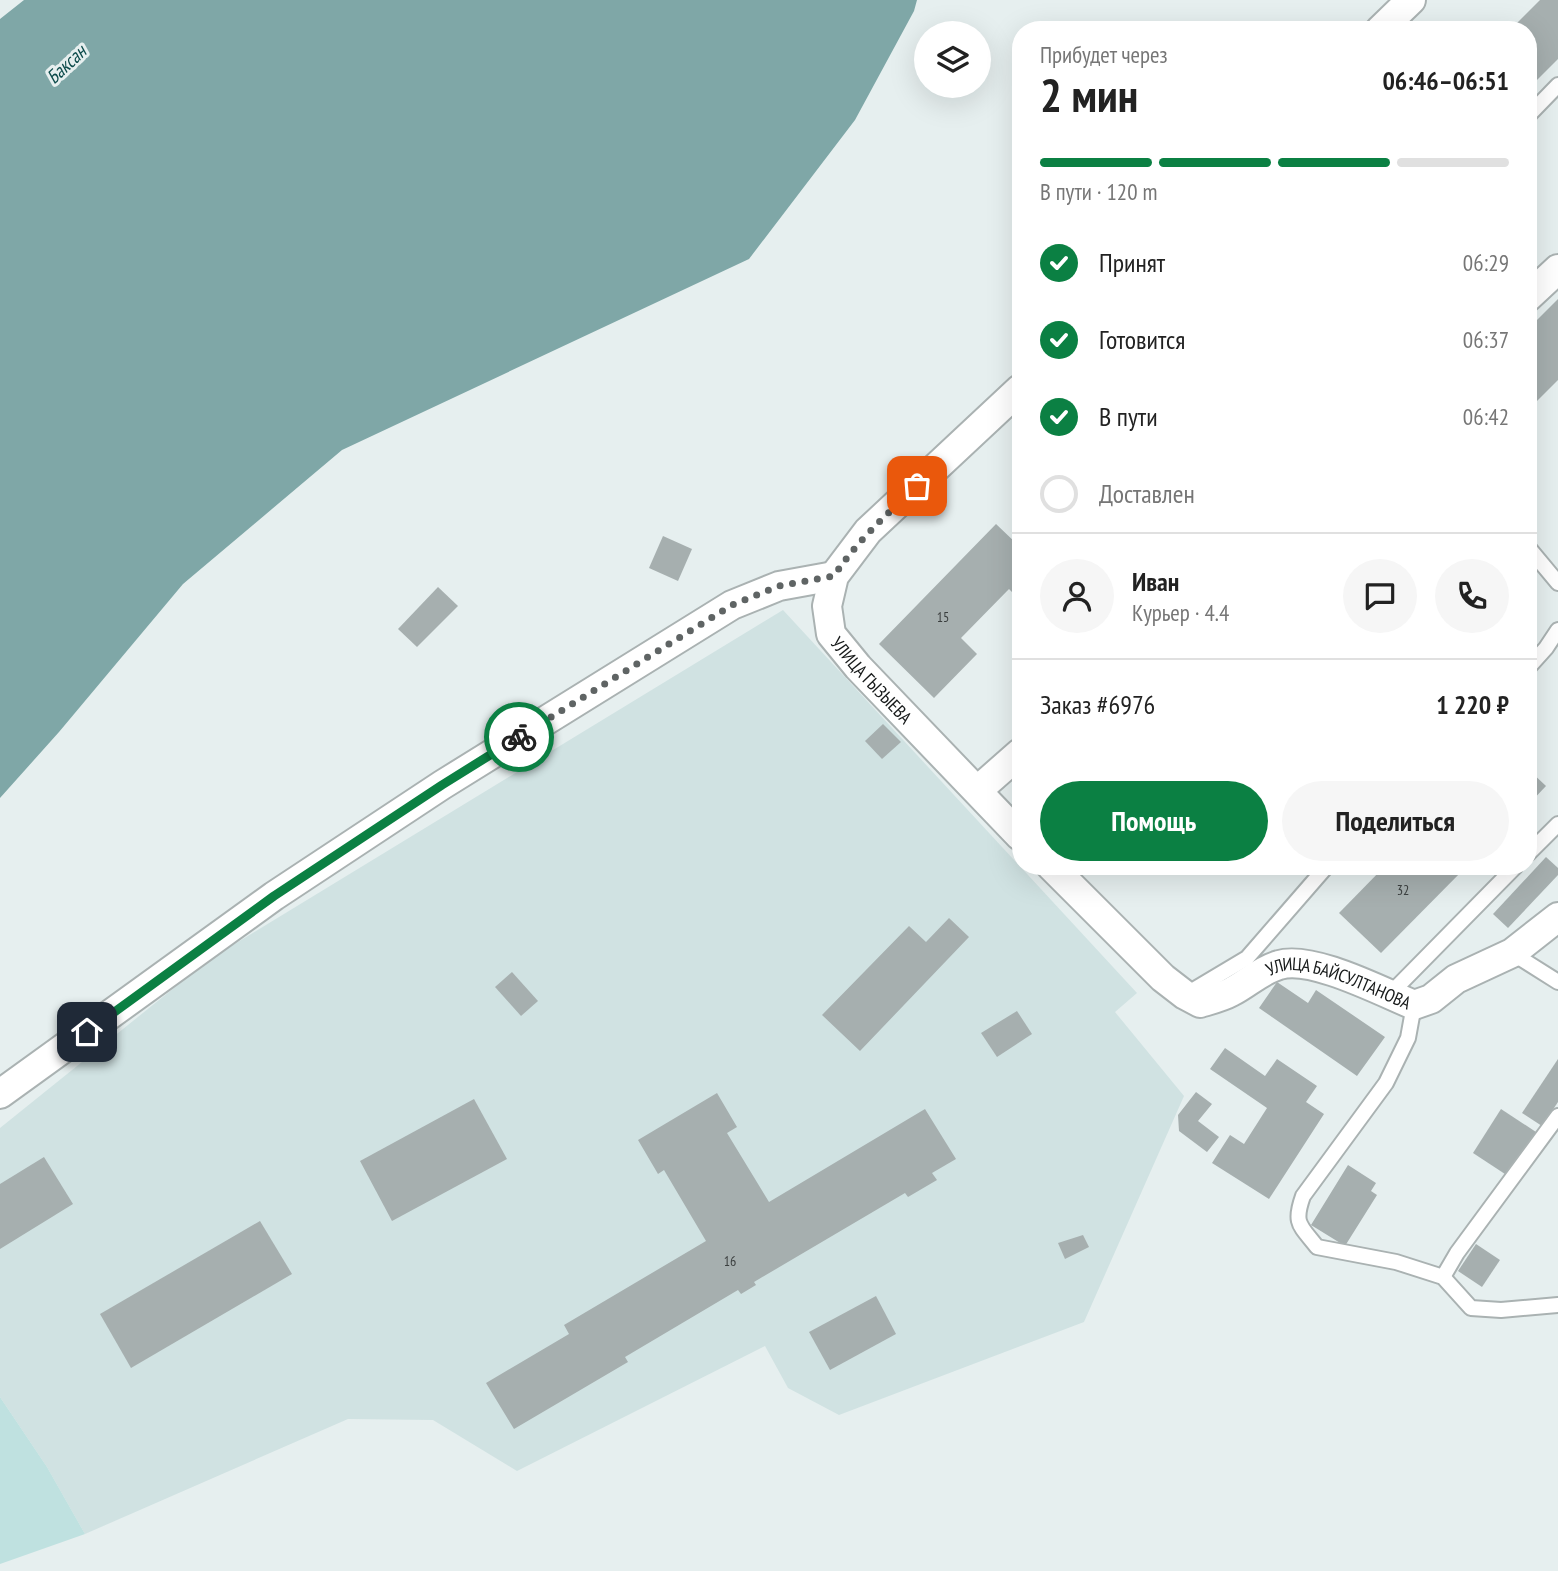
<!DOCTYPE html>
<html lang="ru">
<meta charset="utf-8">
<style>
:root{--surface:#fff;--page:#f6f6f6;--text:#222;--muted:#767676;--line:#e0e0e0;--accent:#0b8043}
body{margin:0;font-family:"PT Sans Narrow",sans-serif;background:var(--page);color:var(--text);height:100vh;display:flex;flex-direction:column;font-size:26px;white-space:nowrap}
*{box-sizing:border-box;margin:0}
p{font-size:23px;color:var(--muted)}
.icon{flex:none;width:38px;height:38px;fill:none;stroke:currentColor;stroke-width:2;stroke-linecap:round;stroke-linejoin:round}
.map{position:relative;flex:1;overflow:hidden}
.sheet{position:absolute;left:1012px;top:21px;width:525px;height:854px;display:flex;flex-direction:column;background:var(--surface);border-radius:28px;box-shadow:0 7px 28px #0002}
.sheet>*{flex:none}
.fabs{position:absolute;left:914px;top:21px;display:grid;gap:14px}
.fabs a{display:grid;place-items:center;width:77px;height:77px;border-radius:50%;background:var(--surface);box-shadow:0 7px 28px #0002;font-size:35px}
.pin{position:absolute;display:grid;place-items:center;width:60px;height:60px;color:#fff;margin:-30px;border-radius:14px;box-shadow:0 4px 10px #0006}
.courier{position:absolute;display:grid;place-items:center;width:70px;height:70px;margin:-35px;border:5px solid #0b8043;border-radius:50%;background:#fff;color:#222;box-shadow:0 2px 9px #0007}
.headline em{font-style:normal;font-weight:600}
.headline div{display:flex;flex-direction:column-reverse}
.headline{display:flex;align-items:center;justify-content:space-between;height:119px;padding:0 28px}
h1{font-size:46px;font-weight:600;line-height:52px}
.bar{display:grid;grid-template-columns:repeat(4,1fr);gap:10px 7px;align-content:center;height:84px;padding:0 28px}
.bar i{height:9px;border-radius:5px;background:var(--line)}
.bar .selected{background:var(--accent)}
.bar p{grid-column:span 4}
.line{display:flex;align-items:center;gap:18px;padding:0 28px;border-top:2px solid var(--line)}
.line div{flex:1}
.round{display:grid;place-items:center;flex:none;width:74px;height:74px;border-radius:37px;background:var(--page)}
ol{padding:0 28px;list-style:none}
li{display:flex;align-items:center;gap:21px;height:77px}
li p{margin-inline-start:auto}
li .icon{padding:7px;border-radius:50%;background:var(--accent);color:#fff;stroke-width:4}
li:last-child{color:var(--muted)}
li i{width:38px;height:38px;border:4px solid var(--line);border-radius:50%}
.action{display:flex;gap:14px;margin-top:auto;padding:14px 28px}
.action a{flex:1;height:80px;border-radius:42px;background:var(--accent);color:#fff;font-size:28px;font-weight:600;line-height:80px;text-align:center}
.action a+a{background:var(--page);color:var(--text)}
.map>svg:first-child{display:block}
.built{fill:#d0e2e2}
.green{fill:#bfe1e0}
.water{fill:#7fa7a7}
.building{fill:#a6afaf}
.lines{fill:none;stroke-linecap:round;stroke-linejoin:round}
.lane-casing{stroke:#aab2b2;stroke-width:18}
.street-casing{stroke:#aab2b2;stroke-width:32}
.lane{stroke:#fff;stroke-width:14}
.street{stroke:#fff;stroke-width:28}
.done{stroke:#5f6464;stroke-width:7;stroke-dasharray:0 12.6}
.route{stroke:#0b8043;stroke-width:9}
.labels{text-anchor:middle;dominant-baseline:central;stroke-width:6;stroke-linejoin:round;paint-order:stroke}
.number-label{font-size:14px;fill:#3a3e3e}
.street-label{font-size:18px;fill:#161919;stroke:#e6efef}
.water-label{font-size:19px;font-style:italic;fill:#0d4b4b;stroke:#e6efef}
</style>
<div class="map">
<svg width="1558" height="1571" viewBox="0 0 1558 1571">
<rect width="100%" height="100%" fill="#e6efef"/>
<!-- built -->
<path class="built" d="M783,610L1137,993L1115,1012L1184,1096L1084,1322L839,1415L788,1388L765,1346L517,1471L433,1420L348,1419L85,1534L47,1467L0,1397V1128L210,959Z"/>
<!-- green -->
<path class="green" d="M0,1397L47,1467L85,1534L0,1564Z"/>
<!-- water -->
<path class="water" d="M24,0H917L914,11L855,120L749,259L342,450L183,584L59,732L0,798V19Z"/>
<!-- building -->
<g class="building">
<path d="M1540,0H1558V59L1528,89V30H1510Z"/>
<path d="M1558,299V380L1528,410V329Z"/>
<path d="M996,524L1020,547V592L1016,596L1009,589L961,638L977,654L934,698L879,644Z"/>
<path d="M663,536L692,549L678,581L649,568Z"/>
<path d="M438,587L458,606L417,647L398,629Z"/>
<path d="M883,724L901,742L882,759L865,741Z"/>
<path d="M1528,769L1546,786L1528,805Z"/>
<path d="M1546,857L1558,868V875L1508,928L1493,914Z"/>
<path d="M1385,866H1467L1381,953L1339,913Z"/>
<path d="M949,918L969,937L860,1051L822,1015L909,926L926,942Z"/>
<path d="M512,972L538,1001L521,1016L495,987Z"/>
<path d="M1277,982L1308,1003L1316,990L1385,1037L1357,1076L1259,1008Z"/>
<path d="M1017,1011L1032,1034L997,1057L981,1033Z"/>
<path d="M1225,1048L1265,1076L1277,1059L1317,1086L1306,1102L1324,1114L1269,1199L1212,1163L1230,1135L1244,1144L1267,1108L1210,1069Z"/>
<path d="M1558,1059V1102L1542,1126L1522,1113Z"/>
<path d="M1196,1092L1212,1104L1198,1121L1219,1137L1207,1152L1179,1131L1178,1115Z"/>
<path d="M717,1093L737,1127L727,1133L769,1202L925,1109L956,1159L932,1173L937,1180L908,1197L905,1193L754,1282L756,1285L741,1294L738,1290L625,1357L628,1362L514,1429L486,1383L569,1334L564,1325L706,1241L664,1170L658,1174L638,1140Z"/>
<path d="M474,1099L507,1159L392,1221L360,1161Z"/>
<path d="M1501,1109L1536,1132L1508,1176L1473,1153Z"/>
<path d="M44,1157L73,1204L0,1249V1184Z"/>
<path d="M1348,1165L1376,1183L1371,1191L1377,1195L1345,1246L1311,1225Z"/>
<path d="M260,1221L292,1274L131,1368L100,1314Z"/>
<path d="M1083,1235L1089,1247L1065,1259L1058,1243Z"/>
<path d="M1476,1244L1500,1260L1482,1287L1458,1271Z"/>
<path d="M876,1296L896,1334L830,1370L809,1332Z"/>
</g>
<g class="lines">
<!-- lane casing -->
<g class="lane-casing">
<g id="lane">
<path d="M1528,116L1558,85"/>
<path d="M1528,547L1558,583"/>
<path d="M1528,668L1546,648L1558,630"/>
<path d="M1528,854L1558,824"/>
<path d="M1512,953L1558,982"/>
<path d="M1185,995L1247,958L1327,866"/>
<path d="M1389,995L1516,866"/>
<path d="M1414,1005L1408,1038L1386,1083L1303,1196C1293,1224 1300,1225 1317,1247L1396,1262L1443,1277L1471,1308L1501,1310L1558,1305"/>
<path d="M1443,1277L1457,1253L1558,1116"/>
</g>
</g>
<!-- street casing -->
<g class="street-casing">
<g id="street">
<path d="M1380,30L1411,0"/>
<path d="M1528,297L1558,269"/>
<path id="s1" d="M1020,389L868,531L834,576L827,606L831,634L858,667L1020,836"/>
<path d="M978,790L1020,753"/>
<path id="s2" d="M1051,866L1163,978L1185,995L1200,1003C1210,1000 1222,997 1231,992C1247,984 1261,970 1279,965C1312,955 1382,992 1414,1005L1431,999L1456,979L1512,953L1558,917"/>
<path d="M0,1094L274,896L442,785L732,605L779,586L834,576"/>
</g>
</g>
<!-- lane -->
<use href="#lane" class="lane"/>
<!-- street -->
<use href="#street" class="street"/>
</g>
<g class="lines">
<!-- done -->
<path class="done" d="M519,737L732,605L779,586L834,576C857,541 886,515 917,486"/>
<!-- route -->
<path class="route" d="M87,1032L274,896L442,785L519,737"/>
</g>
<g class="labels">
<!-- number labels -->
<g class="number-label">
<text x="943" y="617">15</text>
<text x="1403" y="890">32</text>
<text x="730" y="1261">16</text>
</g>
<!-- street labels -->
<g class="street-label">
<text stroke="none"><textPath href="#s1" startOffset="385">УЛИЦА ГЫЗЫЕВА</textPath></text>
<text stroke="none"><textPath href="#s2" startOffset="354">УЛИЦА БАЙСУЛТАНОВА</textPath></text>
</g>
<!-- water labels -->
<g class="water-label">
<text transform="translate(66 64) rotate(-43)">Баксан</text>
</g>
</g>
</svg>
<div class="fabs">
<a><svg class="icon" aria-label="layers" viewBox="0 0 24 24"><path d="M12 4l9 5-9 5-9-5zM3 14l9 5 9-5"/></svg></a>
</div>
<div class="pin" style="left:917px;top:486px;background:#ea580c"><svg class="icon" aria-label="bag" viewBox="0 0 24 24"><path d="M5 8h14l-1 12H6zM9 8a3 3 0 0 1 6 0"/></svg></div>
<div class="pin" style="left:87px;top:1032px;background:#1f2937"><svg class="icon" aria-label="home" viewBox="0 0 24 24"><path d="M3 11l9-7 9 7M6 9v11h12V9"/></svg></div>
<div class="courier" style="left:519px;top:737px"><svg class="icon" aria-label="bike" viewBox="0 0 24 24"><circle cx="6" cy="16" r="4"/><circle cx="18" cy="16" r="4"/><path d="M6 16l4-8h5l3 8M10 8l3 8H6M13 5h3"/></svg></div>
<section class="sheet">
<div class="headline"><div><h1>2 мин</h1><p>Прибудет через</p></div><em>06:46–06:51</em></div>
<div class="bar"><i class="selected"></i><i class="selected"></i><i class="selected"></i><i></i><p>В пути · 120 m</p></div>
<ol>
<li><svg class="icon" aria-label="check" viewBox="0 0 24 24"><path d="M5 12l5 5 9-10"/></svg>Принят<p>06:29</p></li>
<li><svg class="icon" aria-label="check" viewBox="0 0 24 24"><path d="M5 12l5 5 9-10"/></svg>Готовится<p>06:37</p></li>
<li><svg class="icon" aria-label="check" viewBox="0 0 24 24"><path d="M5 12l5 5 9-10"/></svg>В пути<p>06:42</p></li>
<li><i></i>Доставлен</li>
</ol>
<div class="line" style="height:126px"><a class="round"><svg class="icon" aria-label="person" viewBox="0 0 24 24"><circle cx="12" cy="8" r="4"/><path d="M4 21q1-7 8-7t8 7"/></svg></a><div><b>Иван</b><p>Курьер · 4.4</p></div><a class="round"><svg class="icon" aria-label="chat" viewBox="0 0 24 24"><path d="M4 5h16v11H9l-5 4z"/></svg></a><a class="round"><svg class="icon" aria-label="phone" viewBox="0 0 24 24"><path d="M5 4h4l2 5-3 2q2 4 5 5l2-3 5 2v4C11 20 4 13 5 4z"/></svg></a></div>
<div class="line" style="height:91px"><div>Заказ #6976</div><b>1 220 ₽</b></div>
<div class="action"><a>Помощь</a><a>Поделиться</a></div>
</section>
</div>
